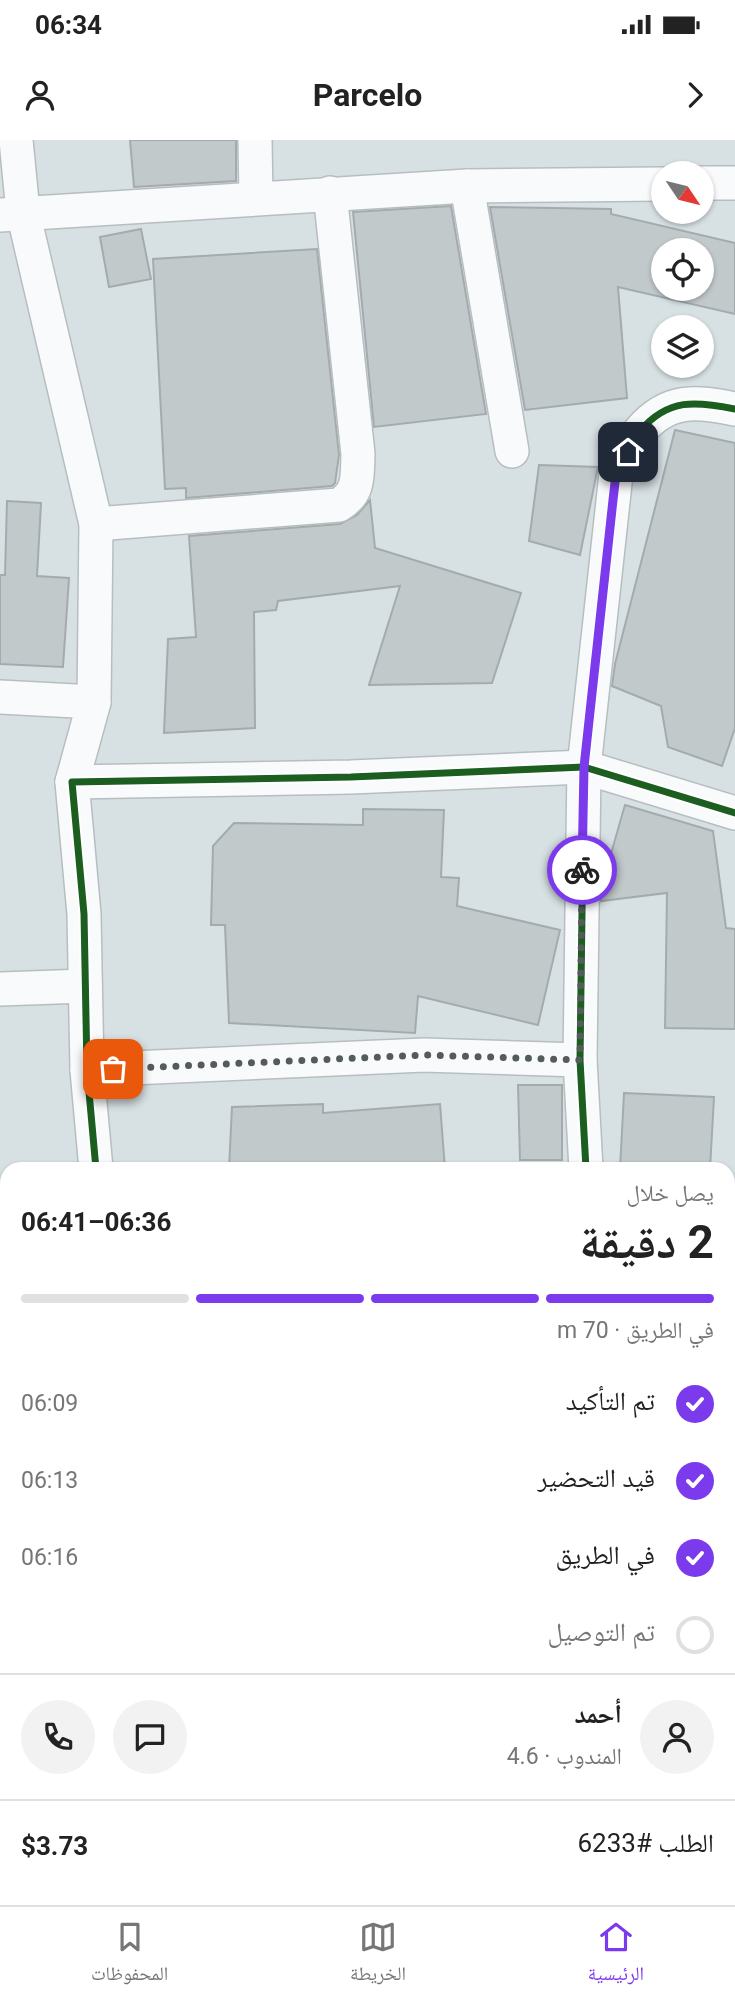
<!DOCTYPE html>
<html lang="ar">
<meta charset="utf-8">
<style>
:root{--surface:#fff;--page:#f2f2f2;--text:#222;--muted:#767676;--line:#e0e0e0;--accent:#7c3aed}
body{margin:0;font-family:Roboto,"Noto Naskh Arabic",sans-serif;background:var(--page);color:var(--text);direction:rtl;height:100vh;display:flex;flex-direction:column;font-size:26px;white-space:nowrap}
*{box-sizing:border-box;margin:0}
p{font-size:23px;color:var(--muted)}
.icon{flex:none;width:38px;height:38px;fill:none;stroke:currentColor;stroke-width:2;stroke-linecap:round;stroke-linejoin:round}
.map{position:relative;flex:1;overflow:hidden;direction:ltr}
.panel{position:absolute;left:0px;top:1022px;width:735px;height:744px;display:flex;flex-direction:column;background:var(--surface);border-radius:21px 21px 0 0;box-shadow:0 2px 5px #0004;direction:rtl}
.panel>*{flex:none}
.needle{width:46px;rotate:125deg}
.tools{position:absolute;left:651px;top:21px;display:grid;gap:14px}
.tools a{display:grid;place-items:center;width:63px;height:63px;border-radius:50%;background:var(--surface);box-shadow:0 2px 5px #0004;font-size:35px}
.pin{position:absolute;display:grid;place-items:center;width:60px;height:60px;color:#fff;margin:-30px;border-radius:14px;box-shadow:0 4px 10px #0006}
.courier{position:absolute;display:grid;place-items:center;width:70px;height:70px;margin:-35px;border:5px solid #7c3aed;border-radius:50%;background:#fff;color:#222;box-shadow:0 2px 9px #0007}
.overview em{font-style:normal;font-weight:700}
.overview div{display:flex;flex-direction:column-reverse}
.overview{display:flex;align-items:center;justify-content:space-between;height:119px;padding:0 21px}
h1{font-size:46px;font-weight:700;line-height:52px}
.bar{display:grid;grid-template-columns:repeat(4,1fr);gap:10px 7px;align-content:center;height:84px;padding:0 21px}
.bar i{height:9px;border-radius:5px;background:var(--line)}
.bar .active{background:var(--accent)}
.bar p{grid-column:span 4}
.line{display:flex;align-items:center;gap:18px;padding:0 21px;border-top:2px solid var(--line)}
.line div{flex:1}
.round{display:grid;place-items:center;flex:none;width:74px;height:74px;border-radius:37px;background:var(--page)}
ol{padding:0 21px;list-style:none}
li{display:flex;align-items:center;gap:21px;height:77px}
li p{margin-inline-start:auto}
li .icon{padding:7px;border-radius:50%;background:var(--accent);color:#fff;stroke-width:4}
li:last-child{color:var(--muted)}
li i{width:38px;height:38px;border:4px solid var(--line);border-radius:50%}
.status{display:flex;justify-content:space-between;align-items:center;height:49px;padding:0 35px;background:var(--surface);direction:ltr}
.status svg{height:19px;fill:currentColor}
header{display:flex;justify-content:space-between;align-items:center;height:91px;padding:0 21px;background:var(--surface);font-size:32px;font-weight:700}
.tabs{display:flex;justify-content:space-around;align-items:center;height:98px;border-top:2px solid var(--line);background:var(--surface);font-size:19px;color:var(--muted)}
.tabs a{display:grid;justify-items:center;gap:4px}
.tabs .active{color:var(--accent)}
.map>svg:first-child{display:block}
.building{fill:#c2c9cb;stroke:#a4abae;stroke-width:2;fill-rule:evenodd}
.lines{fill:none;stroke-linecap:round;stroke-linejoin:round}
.minor-casing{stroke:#b7bec0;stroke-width:36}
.minor{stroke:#f9fafb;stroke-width:33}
.cycleway-casing{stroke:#fff;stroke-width:11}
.cycleway{stroke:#1b5e20;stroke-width:7}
.done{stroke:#545b5d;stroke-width:7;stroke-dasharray:0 12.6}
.route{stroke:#7c3aed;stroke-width:9}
</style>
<div class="status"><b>06:34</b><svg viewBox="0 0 49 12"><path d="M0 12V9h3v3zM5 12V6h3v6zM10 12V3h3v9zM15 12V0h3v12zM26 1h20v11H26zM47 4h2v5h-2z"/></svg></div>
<header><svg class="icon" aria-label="forward" viewBox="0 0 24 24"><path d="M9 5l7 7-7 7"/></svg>Parcelo<svg class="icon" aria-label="person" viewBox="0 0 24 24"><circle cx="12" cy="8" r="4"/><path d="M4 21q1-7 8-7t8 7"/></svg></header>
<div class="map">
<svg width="735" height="1765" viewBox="0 0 735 1765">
<rect width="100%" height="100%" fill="#d7e0e3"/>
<!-- building -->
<g class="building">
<path d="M130,0H236V41L134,47Z"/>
<path d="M451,66L486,274L374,287L353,72Z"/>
<path d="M490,67L611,69V74L735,103V174L618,147L627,258L525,270ZM663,110H702V149H663Z"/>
<path d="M141,89L151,139L109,147L100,97Z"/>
<path d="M317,109L339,315L335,343L332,346L186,358V348L165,349L153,119Z"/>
<path d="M675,290L735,303V588L722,626L668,607L661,566L612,546L615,524Z"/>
<path d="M539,325L598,327L580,415L529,401Z"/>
<path d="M370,360L375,408L521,453L492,543L369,545L400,446L278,461L276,470L254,472L255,588L164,593L168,499L196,497L189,396L340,384L357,375Z"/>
<path d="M7,361L41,363L37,436L69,438L63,527L0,524V435H5Z"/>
<path d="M625,665L713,691L726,788L735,789V889L665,888L667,753L601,761L602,745Z"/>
<path d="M363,669L444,670L441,737L459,738L457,766L560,790L538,885L418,856L415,893L229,883L225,785H211L213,706L234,683L363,685Z"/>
<path d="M518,945H562V1020H520Z"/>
<path d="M624,953L714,957L710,1029H620Z"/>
<path d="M323,964V973L440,964L445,1029H229L232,967Z"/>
</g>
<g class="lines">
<!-- minor casing -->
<g class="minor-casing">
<g id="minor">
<path d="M16,0L23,72L96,384L94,562L72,642"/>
<path d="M255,0L256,58"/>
<path d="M702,43H735"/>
<path d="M467,46L512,311"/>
<path d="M0,75L467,46L663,44"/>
<path d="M96,384L339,365C360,352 357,336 358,314L330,53"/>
<path d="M0,557L94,562"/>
<path d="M0,849L85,846"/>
<path d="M87,930L424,915L580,920"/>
<path d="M96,1029L87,930L84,774L72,642L351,637L584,627L735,673"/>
<path d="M586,1029L580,920L584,627L616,334C623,320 630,302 640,291C668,258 696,261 735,269"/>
<path d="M0,1202H7"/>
<path d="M728,1212H735"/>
<path d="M0,1457H7"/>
<path d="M728,1483H735"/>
<path d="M120,1759L122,1765"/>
<path d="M614,1759V1765"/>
</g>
</g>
<!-- minor -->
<use href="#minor" class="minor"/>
<!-- cycleway casing -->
<g class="cycleway-casing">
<g id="cycleway">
<path d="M96,1029L87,930L84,774L72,642L351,637L584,627L735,673"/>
<path d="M586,1029L580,920L584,627L616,334C623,320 630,302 640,291C668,258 696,261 735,269"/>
</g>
</g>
<!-- cycleway -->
<use href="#cycleway" class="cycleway"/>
</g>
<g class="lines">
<!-- done -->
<path class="done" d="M113,929L425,915L580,920L582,730"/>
<!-- route -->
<path class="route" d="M582,730L584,627L613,360L616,334L628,312"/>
</g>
</svg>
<div class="tools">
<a><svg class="needle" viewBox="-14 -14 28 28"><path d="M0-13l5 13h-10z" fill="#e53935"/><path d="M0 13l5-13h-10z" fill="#767676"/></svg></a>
<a><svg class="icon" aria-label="locate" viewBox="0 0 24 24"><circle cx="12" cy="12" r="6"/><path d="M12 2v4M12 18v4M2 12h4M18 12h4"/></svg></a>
<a><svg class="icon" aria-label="layers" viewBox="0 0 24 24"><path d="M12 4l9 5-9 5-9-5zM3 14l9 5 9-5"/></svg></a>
</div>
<div class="pin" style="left:113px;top:929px;background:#ea580c"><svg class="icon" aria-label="bag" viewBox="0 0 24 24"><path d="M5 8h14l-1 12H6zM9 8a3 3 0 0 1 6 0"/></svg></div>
<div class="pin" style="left:628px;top:312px;background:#1f2937"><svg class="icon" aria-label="home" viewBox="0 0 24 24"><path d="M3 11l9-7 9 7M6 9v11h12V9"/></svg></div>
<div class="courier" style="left:582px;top:730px"><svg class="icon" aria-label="bike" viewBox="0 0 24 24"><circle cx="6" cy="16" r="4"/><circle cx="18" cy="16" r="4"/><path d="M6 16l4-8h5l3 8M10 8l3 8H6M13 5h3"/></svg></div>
<section class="panel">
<div class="overview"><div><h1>2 دقيقة</h1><p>يصل خلال</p></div><em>06:36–06:41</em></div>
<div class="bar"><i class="active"></i><i class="active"></i><i class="active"></i><i></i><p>في الطريق · 70 m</p></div>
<ol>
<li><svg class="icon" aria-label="check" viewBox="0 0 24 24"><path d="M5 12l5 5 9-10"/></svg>تم التأكيد<p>06:09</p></li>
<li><svg class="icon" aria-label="check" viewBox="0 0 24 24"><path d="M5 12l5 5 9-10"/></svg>قيد التحضير<p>06:13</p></li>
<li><svg class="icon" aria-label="check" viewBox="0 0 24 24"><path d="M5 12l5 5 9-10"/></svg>في الطريق<p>06:16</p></li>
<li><i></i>تم التوصيل</li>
</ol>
<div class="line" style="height:126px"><a class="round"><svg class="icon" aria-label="person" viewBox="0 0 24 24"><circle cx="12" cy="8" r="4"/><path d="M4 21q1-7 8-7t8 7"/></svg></a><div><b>أحمد</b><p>المندوب · 4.6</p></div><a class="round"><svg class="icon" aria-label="chat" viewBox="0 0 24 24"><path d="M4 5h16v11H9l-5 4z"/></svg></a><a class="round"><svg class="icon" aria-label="phone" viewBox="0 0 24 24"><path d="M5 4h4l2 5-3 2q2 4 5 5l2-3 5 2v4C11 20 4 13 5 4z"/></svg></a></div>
<div class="line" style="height:91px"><div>الطلب #6233</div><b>$3.73</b></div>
</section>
</div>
<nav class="tabs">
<a class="active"><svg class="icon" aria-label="home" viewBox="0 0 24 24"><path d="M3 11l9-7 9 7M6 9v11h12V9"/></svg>الرئيسية</a>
<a><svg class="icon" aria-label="map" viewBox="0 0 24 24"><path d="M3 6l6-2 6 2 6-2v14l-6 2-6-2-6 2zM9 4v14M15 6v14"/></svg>الخريطة</a>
<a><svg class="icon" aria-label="saved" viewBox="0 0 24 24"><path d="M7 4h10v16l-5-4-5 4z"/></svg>المحفوظات</a>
</nav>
